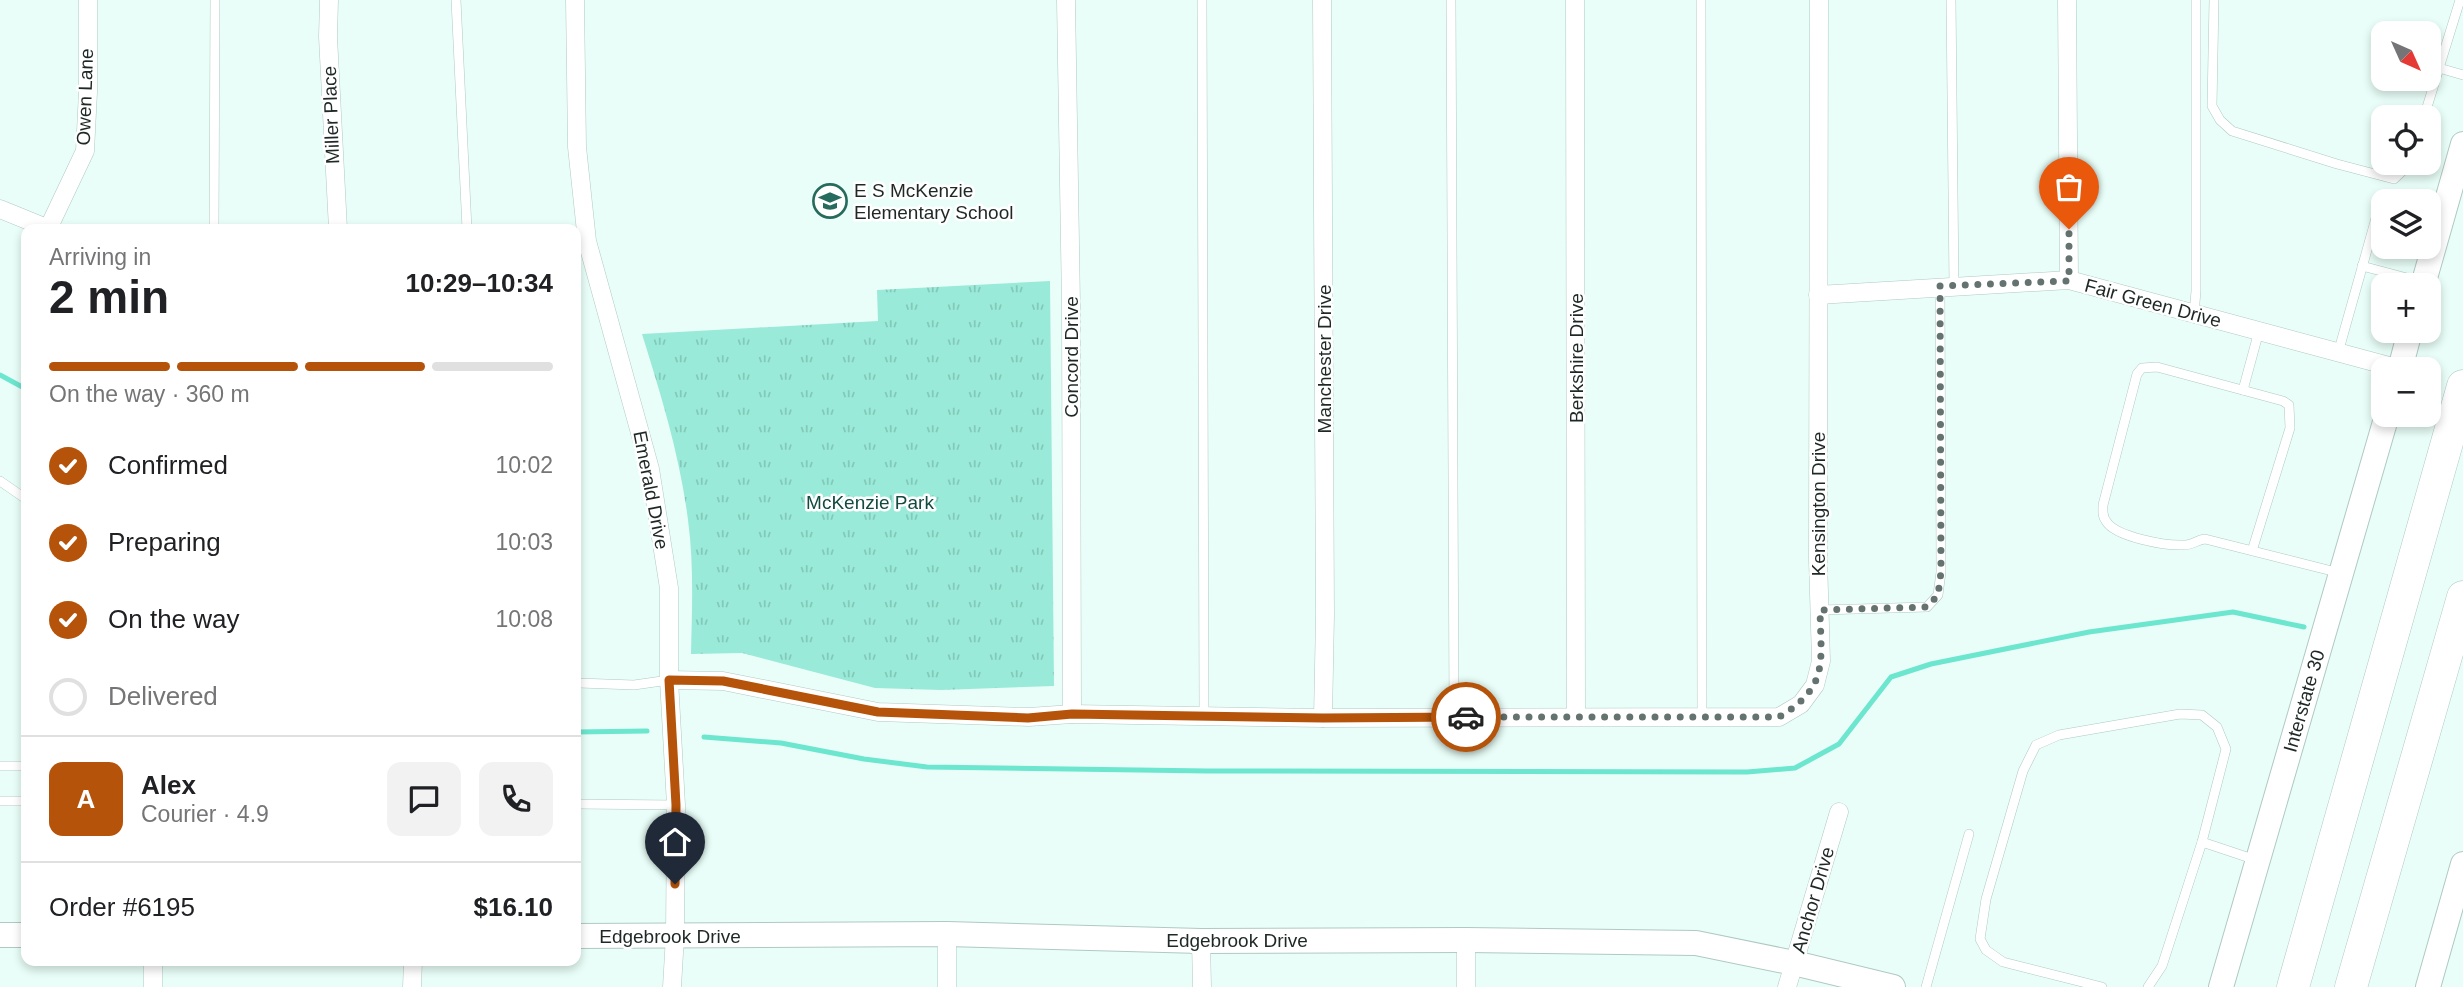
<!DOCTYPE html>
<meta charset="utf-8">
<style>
:root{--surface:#fff;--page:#f2f2f2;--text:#202124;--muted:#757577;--line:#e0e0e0;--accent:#b45309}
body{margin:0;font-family:Helvetica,sans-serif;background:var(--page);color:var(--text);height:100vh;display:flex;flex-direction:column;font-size:26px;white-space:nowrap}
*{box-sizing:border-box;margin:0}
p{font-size:23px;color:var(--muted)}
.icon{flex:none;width:38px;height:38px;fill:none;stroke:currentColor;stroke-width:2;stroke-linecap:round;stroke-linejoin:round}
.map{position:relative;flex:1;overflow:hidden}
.panel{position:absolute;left:21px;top:224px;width:560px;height:742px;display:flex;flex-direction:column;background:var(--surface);border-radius:14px;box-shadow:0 4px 10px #0003}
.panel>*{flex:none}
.needle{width:46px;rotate:135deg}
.fabs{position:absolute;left:2371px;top:21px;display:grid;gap:14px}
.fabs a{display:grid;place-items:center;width:70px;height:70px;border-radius:14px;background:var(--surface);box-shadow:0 4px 10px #0003;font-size:35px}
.pin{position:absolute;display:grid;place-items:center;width:60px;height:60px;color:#fff;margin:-72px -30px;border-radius:50% 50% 50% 0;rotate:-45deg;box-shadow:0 0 7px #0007}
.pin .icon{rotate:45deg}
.courier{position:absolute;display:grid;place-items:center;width:70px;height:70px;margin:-35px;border:5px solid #b45309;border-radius:50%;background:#fff;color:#222;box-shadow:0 2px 9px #0007}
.overview em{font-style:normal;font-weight:700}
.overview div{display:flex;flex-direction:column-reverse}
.overview{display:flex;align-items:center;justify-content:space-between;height:119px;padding:0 28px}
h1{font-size:46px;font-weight:700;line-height:52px}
.bar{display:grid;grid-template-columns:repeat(4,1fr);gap:10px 7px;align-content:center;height:84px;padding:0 28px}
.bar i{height:9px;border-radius:5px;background:var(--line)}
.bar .on{background:var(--accent)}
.bar p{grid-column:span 4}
.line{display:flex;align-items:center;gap:18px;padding:0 28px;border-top:2px solid var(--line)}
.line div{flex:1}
.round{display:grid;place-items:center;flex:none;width:74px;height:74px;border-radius:14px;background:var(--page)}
ol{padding:0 28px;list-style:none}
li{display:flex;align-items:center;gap:21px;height:77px}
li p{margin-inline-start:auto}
li .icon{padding:7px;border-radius:50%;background:var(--accent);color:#fff;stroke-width:4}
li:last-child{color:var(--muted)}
li i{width:38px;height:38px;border:4px solid var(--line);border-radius:50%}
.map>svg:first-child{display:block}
.grass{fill:url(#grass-tufts)}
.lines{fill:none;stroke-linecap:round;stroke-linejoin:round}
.stream{stroke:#6ce6cf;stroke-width:5}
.lane-casing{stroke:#b0c9c3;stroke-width:10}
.street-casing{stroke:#b0c9c3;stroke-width:19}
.secondary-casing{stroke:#b0c9c3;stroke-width:26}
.highway-casing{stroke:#b0c9c3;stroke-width:33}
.lane{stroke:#fff;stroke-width:9}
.street{stroke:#fff;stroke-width:18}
.secondary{stroke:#fff;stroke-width:24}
.highway{stroke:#fff;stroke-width:32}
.done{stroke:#657370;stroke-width:7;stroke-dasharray:0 12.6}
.route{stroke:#b45309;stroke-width:9}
.labels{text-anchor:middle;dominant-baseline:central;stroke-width:5;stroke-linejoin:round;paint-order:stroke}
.street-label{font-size:19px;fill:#1e2826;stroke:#fff}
.poi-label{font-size:19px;fill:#1e2826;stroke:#fff;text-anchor:start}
.park-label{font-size:19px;fill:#134a40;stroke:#fff}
</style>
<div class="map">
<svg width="2463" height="987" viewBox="0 0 2463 987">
<defs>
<pattern id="grass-tufts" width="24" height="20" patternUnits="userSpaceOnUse" patternTransform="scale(1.75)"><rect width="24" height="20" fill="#99ead8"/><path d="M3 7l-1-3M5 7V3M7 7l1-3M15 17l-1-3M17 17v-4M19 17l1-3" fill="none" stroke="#83c9b9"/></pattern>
</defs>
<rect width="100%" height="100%" fill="#e9fef8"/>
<!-- grass -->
<path class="grass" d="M1050,281L1054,686L941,690L875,688L742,653L691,654C692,609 694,564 688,520C680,456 661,395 642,334L878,321L877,290Z"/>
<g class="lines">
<!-- stream -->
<g class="stream">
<path d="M0,375L26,389"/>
<path d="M576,732L647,731"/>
<path d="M704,737L781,743L864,759L927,767L1208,771L1747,772L1795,768L1839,744L1891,677L1931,664L2089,632L2233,612L2304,627"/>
</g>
<!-- lane casing -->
<g class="lane-casing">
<g id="lane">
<path d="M456,0L467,229"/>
<path d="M1202,0L1204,716"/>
<path d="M1451,0L1454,717"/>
<path d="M1701,0L1702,717"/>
<path d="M1951,0L1954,287"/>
<path d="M2214,0L2212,106L2220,120L2232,131L2337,164L2394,179L2411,163"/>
<path d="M2460,0L2439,68L2463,75"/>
<path d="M2424,117L2439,68"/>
<path d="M214,229L215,0"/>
<path d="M2362,266L2422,282"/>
<path d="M2194,314L2196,291V0"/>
<path d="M2338,353L2376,218"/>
<path d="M2243,390L2259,331"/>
<path d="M0,481L26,499"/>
<path d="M2252,551L2290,428L2289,405L2283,401L2157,367L2142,368L2137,374L2103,505C2103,511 2102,516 2106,521C2115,537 2166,546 2184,545C2192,545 2197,540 2205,539L2340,573"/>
<path d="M1820,610L1927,607L1938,595L1941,572L1940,286"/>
<path d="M576,680L579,683L634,685L669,680"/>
<path d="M0,766H26"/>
<path d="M0,801H26"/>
<path d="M576,804L676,805"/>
<path d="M2202,842L2256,860"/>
<path d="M1926,987L1969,834"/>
<path d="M2102,987L2003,962L1986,950L1980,939L1986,899L2023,771L2036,745L2059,735L2180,714L2202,715L2217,727L2226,749L2202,842L2162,966L2148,987"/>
</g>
</g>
<!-- street casing -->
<g class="street-casing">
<g id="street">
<path d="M329,0L328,37L338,229"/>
<path d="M575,0L577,147L587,241L650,469L669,588V680L676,805L675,936L672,987"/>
<path d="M1066,0L1071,305L1072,714"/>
<path d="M1322,0L1325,615L1323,718"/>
<path d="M1575,0L1576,716"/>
<path d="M2067,0L2069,280"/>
<path d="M0,209L49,229"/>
<path d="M48,229L85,151L88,92V0"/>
<path d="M1818,295L2069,280L2400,369"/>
<path d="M669,680L723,681L878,712L1029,717L1072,714L1323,718L1779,717L1801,704L1815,685L1821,661L1818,559L1819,0"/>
<path d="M947,934V987"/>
<path d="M1466,940V987"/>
<path d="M1201,941L1202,987"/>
<path d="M153,961V987"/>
<path d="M412,987L413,961"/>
<path d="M1787,987L1839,812"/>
</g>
</g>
<!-- secondary casing -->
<g class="secondary-casing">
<g id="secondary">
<path d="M2423,285L2463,144"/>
<path d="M2400,369L2410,331"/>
<path d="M0,935H26"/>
<path d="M576,936L947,934L1201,941L1466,940L1696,943L1794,963L1893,987"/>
<path d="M2221,987L2387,415"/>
<path d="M2428,987L2463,864"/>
</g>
</g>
<!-- highway casing -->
<g class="highway-casing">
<g id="highway">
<path d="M2293,987L2463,386"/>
<path d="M2351,987L2463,597"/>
</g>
</g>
<!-- lane -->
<use href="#lane" class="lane"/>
<!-- street -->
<use href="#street" class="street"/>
<!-- secondary -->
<use href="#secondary" class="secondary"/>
<!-- highway -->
<use href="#highway" class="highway"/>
</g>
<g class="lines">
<!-- done -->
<path class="done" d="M1466,717H1779C1829,687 1821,663 1820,610L1927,607L1938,595L1941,572L1940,286L2069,281V229"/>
<!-- route -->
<path class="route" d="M675,884L676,805L669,680L723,681L878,712L1028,718L1072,714L1323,718L1466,717"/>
</g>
<!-- icons -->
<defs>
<g id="school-ring" transform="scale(1.75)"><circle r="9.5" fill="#fff" stroke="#266b5e" stroke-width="1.5"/><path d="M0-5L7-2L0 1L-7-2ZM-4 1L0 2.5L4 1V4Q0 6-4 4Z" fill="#266b5e"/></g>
</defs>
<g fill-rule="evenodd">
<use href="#school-ring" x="830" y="201"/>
</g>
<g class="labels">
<!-- street labels -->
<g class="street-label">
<text transform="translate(85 97) rotate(-88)">Owen Lane</text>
<text transform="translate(331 115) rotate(-92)">Miller Place</text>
<text transform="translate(2153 303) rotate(15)">Fair Green Drive</text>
<text transform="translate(1071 357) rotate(-90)">Concord Drive</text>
<text transform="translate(1576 358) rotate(-90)">Berkshire Drive</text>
<text transform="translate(1324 359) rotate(-90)">Manchester Drive</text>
<text transform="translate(651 490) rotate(79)">Emerald Drive</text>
<text transform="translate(1818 504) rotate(-90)">Kensington Drive</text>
<text transform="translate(2304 701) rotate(-74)">Interstate 30</text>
<text transform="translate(1813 900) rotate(-74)">Anchor Drive</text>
<text x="670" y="936">Edgebrook Drive</text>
<text x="1237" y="940">Edgebrook Drive</text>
</g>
<!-- poi labels -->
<g class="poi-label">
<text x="854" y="190">E S McKenzie<tspan x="854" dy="22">Elementary School</tspan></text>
</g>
<!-- park labels -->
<g class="park-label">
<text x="870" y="502">McKenzie Park</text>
</g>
</g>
</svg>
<div class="fabs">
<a><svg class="needle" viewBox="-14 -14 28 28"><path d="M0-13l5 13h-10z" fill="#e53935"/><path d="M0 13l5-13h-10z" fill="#757577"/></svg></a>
<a><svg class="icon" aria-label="locate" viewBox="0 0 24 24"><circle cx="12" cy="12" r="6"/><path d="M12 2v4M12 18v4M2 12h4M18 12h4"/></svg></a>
<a><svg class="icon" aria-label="layers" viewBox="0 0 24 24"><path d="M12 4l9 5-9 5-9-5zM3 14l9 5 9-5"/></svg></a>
<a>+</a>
<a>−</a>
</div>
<div class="pin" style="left:2069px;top:229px;background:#ea580c"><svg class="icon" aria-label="bag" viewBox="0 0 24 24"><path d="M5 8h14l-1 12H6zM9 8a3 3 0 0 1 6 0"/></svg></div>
<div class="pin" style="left:675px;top:884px;background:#1f2937"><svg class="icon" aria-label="home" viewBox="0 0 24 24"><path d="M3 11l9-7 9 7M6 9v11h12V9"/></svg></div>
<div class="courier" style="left:1466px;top:717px"><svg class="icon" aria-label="car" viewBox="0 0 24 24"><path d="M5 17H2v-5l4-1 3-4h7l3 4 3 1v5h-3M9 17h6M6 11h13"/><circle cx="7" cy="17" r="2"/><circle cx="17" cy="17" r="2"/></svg></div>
<section class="panel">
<div class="overview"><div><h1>2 min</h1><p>Arriving in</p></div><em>10:29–10:34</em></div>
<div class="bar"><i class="on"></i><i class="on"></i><i class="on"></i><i></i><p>On the way · 360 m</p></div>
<ol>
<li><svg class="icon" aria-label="check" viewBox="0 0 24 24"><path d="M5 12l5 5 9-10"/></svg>Confirmed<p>10:02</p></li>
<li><svg class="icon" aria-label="check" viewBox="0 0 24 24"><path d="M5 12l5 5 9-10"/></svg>Preparing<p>10:03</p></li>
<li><svg class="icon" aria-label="check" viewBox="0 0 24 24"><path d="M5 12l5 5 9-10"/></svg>On the way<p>10:08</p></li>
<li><i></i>Delivered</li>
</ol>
<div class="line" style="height:126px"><b class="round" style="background:var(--accent);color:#fff">A</b><div><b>Alex</b><p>Courier · 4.9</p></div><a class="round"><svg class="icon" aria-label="chat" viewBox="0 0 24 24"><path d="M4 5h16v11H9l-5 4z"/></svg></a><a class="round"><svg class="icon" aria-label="phone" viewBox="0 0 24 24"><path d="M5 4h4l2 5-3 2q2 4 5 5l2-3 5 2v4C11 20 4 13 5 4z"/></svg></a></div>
<div class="line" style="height:91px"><div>Order #6195</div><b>$16.10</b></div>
</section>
</div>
